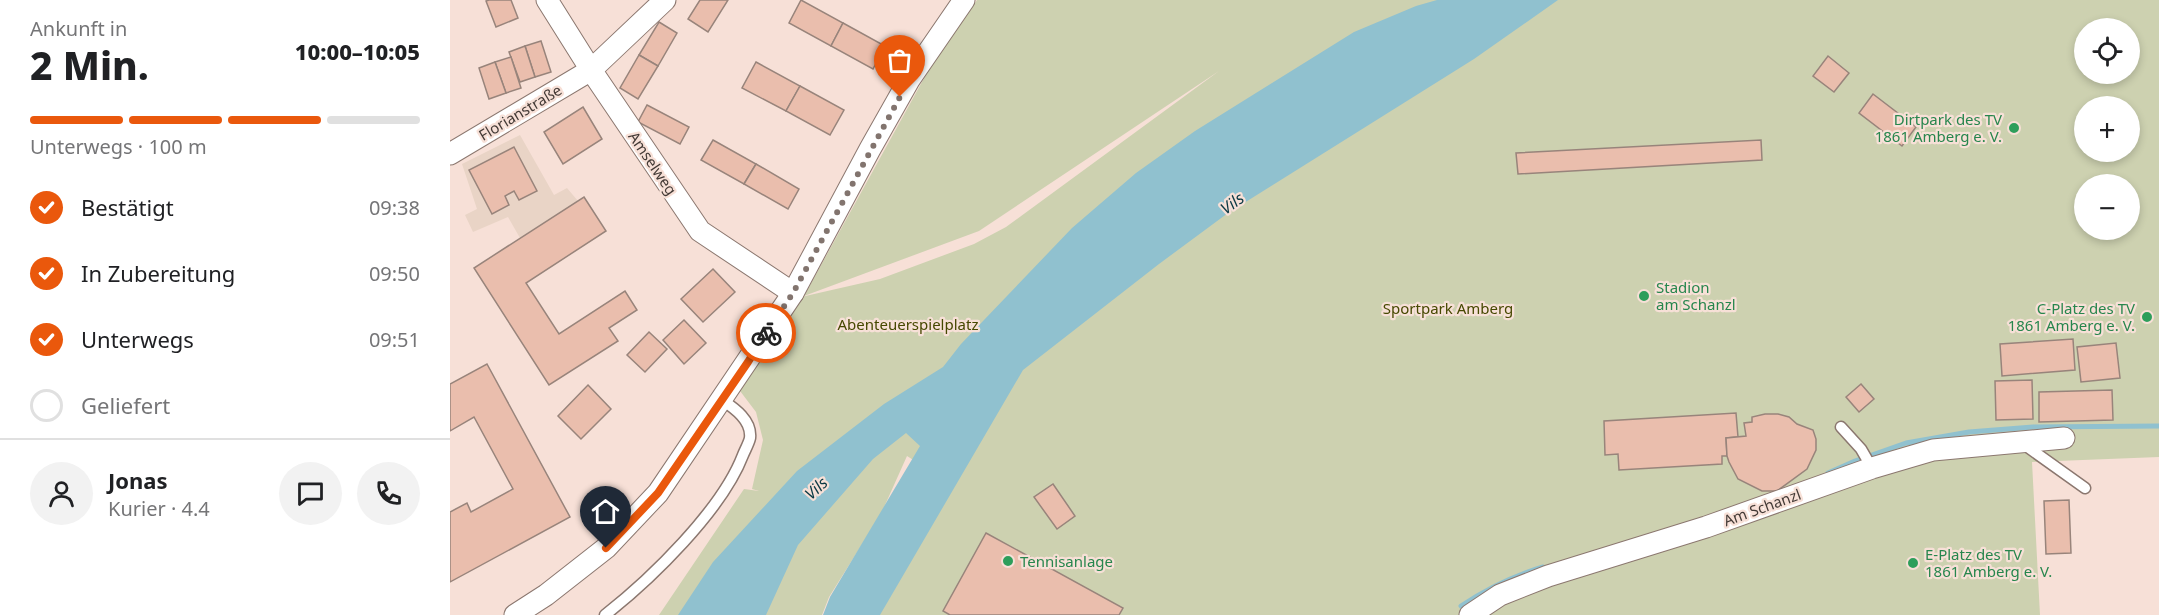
<!DOCTYPE html>
<html lang="de">
<meta charset="utf-8">
<style>
:root{--surface:#fff;--page:#f2f2f2;--text:#202124;--muted:#757577;--line:#e0e0e0;--accent:#ea580c}
body{margin:0;font-family:"Noto Sans",sans-serif;background:var(--page);color:var(--text);height:100vh;display:flex;flex-direction:column;font-size:22px;white-space:nowrap}
*{box-sizing:border-box;margin:0}
p{font-size:20px;color:var(--muted)}
.icon{flex:none;width:33px;height:33px;fill:none;stroke:currentColor;stroke-width:2;stroke-linecap:round;stroke-linejoin:round}
.map{position:relative;flex:1;overflow:hidden}
.details{display:flex;flex-direction:column;background:var(--surface);width:450px}
.details>*{flex:none}
.controls{position:absolute;left:1624px;top:18px;display:grid;gap:12px}
.controls a{display:grid;place-items:center;width:66px;height:66px;border-radius:50%;background:var(--surface);box-shadow:0 3px 9px #0003;font-size:30px}
.pin{position:absolute;display:grid;place-items:center;width:51px;height:51px;color:#fff;margin:-62px -26px;border-radius:50% 50% 50% 0;rotate:-45deg;box-shadow:0 0 6px #0007}
.pin .icon{rotate:45deg}
.courier{position:absolute;display:grid;place-items:center;width:60px;height:60px;margin:-30px;border:4px solid #ea580c;border-radius:50%;background:#fff;color:#222;box-shadow:0 2px 8px #0007}
.overview em{font-style:normal;font-weight:800}
.overview div{display:flex;flex-direction:column-reverse}
.overview{display:flex;align-items:center;justify-content:space-between;height:102px;padding:0 30px}
h1{font-size:39px;font-weight:800;line-height:45px}
.bar{display:grid;grid-template-columns:repeat(4,1fr);gap:9px 6px;align-content:center;height:72px;padding:0 30px}
.bar i{height:8px;border-radius:4px;background:var(--line)}
.bar .active{background:var(--accent)}
.bar p{grid-column:span 4}
.line{display:flex;align-items:center;gap:15px;padding:0 30px;border-top:2px solid var(--line)}
.line div{flex:1}
.round{display:grid;place-items:center;flex:none;width:63px;height:63px;border-radius:32px;background:var(--page)}
ol{padding:0 30px;list-style:none}
li{display:flex;align-items:center;gap:18px;height:66px}
li p{margin-inline-start:auto}
li .icon{padding:6px;border-radius:50%;background:var(--accent);color:#fff;stroke-width:4}
li:last-child{color:var(--muted)}
li i{width:33px;height:33px;border:3px solid var(--line);border-radius:50%}
main{display:flex;flex:1;min-height:0}
.map>svg:first-child{display:block}
.industrial{fill:#e9d4c6}
.green{fill:#cdd1b0;fill-rule:evenodd}
.water{fill:#90c1cf}
.lines{fill:none;stroke-linecap:round;stroke-linejoin:round}
.stream{stroke:#90c1cf;stroke-width:5}
.building{fill:#eabead;stroke:#98847b;stroke-width:1.5}
.lane-casing{stroke:#8b776f;stroke-width:13}
.street-casing{stroke:#8b776f;stroke-width:23}
.lane{stroke:#fff;stroke-width:10}
.street{stroke:#fff;stroke-width:21}
.done{stroke:#82746e;stroke-width:6;stroke-dasharray:0 10.8}
.route{stroke:#ea580c;stroke-width:8}
.leisure-dot{fill:#2e9e5b;stroke:#f7e0d7;stroke-width:2}
.labels{text-anchor:middle;dominant-baseline:central;stroke-width:4.5;stroke-linejoin:round;paint-order:stroke}
.street-label{font-size:15px;fill:#433a36;stroke:#f7e0d7}
.leisure-label{font-size:15px;fill:#27864d;stroke:#f7e0d7;text-anchor:start}
.park-label{font-size:15px;fill:#464801;stroke:#f7e0d7}
.water-label{font-size:16px;font-style:italic;fill:#0b3944;stroke:#f7e0d7}
</style>
<main>
<section class="details">
<div class="overview"><div><h1>2 Min.</h1><p>Ankunft in</p></div><em>10:00–10:05</em></div>
<div class="bar"><i class="active"></i><i class="active"></i><i class="active"></i><i></i><p>Unterwegs · 100 m</p></div>
<ol>
<li><svg class="icon" aria-label="check" viewBox="0 0 24 24"><path d="M5 12l5 5 9-10"/></svg>Bestätigt<p>09:38</p></li>
<li><svg class="icon" aria-label="check" viewBox="0 0 24 24"><path d="M5 12l5 5 9-10"/></svg>In Zubereitung<p>09:50</p></li>
<li><svg class="icon" aria-label="check" viewBox="0 0 24 24"><path d="M5 12l5 5 9-10"/></svg>Unterwegs<p>09:51</p></li>
<li><i></i>Geliefert</li>
</ol>
<div class="line" style="height:108px"><a class="round"><svg class="icon" aria-label="person" viewBox="0 0 24 24"><circle cx="12" cy="8" r="4"/><path d="M4 21q1-7 8-7t8 7"/></svg></a><div><b>Jonas</b><p>Kurier · 4.4</p></div><a class="round"><svg class="icon" aria-label="chat" viewBox="0 0 24 24"><path d="M4 5h16v11H9l-5 4z"/></svg></a><a class="round"><svg class="icon" aria-label="phone" viewBox="0 0 24 24"><path d="M5 4h4l2 5-3 2q2 4 5 5l2-3 5 2v4C11 20 4 13 5 4z"/></svg></a></div>
</section>
<div class="map">
<svg width="1709" height="615" viewBox="0 0 1709 615">
<rect width="100%" height="100%" fill="#f7e0d7"/>
<!-- industrial -->
<path class="industrial" d="M70,135L104,195L117,188L128,201L70,238L58,217L23,232L15,215L27,209L12,164Z"/>
<!-- green -->
<path class="green" d="M527,0H1709V457L1582,462L1590,615H429L504,486L457,456L431,514L379,597L372,615H209L294,489L309,491L302,489L313,440L306,412L287,387L351,297L430,279L524,244L556,227L769,71L529,231L354,296L483,62ZM1635,28H1680V74H1635ZM1635,106H1680V152H1635ZM1635,184H1680V230H1635Z"/>
<!-- water -->
<path class="water" d="M987,0H1108L1024,59L778,213L709,264L573,370L430,615H373L380,597L470,446L456,433L423,459L348,545L316,615H228L263,562L347,471L434,404L493,367L511,344L622,228L686,173L745,131L904,32L966,6Z"/>
<g class="lines">
<!-- stream -->
<g class="stream">
<path d="M1378,473L1405,461L1456,443L1519,432L1583,427L1709,426"/>
<path d="M1011,606C1037,589 1063,576 1093,567"/>
</g>
</g>
<!-- building -->
<g class="building">
<path d="M39,0H61L68,18L46,27L36,1Z"/>
<path d="M250,0H278L258,32L238,19Z"/>
<path d="M351,0L393,23L381,46L339,23Z"/>
<path d="M209,22L227,33L208,66L189,55Z"/>
<path d="M393,23L435,46L423,69L381,46Z"/>
<path d="M91,41L101,72L85,77L75,46Z"/>
<path d="M75,46L85,77L70,82L59,52Z"/>
<path d="M189,55L208,66L188,99L170,88Z"/>
<path d="M1378,56L1399,73L1384,92L1363,76Z"/>
<path d="M61,57L71,88L56,93L45,62Z"/>
<path d="M45,62L56,93L39,99L29,68Z"/>
<path d="M306,62L350,86L336,111L292,88Z"/>
<path d="M350,86L394,110L380,135L336,111Z"/>
<path d="M1423,94L1466,127L1452,146L1409,113Z"/>
<path d="M197,105L239,127L230,144L188,122Z"/>
<path d="M133,107L152,139L113,164L94,132Z"/>
<path d="M263,140L306,164L294,184L251,160Z"/>
<path d="M1311,140L1312,160L1068,174L1066,153Z"/>
<path d="M64,147L87,191L69,200L64,191L55,196L59,205L42,214L19,170Z"/>
<path d="M306,164L349,189L338,209L294,184Z"/>
<path d="M134,197L156,231L76,283L109,334L175,291L187,310L159,328L168,341L99,385L24,268Z"/>
<path d="M263,269L285,292L253,322L231,299Z"/>
<path d="M234,320L256,343L234,364L213,340Z"/>
<path d="M199,332L217,349L195,372L177,355Z"/>
<path d="M1623,339L1625,370L1552,376L1550,344Z"/>
<path d="M1666,343L1670,378L1631,382L1627,347Z"/>
<path d="M37,364L120,517L0,582V512L17,503L21,512L63,489L24,417L0,431V384Z"/>
<path d="M1582,380L1583,419L1546,420L1545,381Z"/>
<path d="M1411,384L1424,399L1409,412L1396,397Z"/>
<path d="M138,385L161,409L131,439L108,416Z"/>
<path d="M1662,390L1663,420L1589,422V392Z"/>
<path d="M1286,413L1288,437L1276,438L1277,456H1272V464L1169,470L1168,454L1155,455L1154,421Z"/>
<path d="M1315,414H1328L1339,417L1347,424L1363,430L1366,439V450L1357,469L1327,491H1312L1288,479L1279,462L1277,456L1276,438L1296,436L1294,423L1302,422V417Z"/>
<path d="M603,484L625,516L607,529L584,497Z"/>
<path d="M1619,500L1621,553L1596,554L1594,501Z"/>
<path d="M536,533L673,608L669,615H500L493,611Z"/>
</g>
<g class="lines">
<!-- lane casing -->
<g class="lane-casing">
<g id="lane">
<path d="M1391,427L1411,449L1422,468"/>
<path d="M1572,443L1635,488"/>
<path d="M155,615C201,579 272,510 293,455C295,450 299,443 300,438C302,420 284,408 271,399"/>
</g>
</g>
<!-- street casing -->
<g class="street-casing">
<g id="street">
<path d="M97,0L141,70L250,231L343,293"/>
<path d="M0,154L141,70L215,0"/>
<path d="M65,615L96,595L156,548L208,493L343,293L420,149L459,80L514,0"/>
<path d="M1020,615L1050,595L1098,576L1256,527L1422,468L1483,450L1614,438"/>
</g>
</g>
<!-- lane -->
<use href="#lane" class="lane"/>
<!-- street -->
<use href="#street" class="street"/>
</g>
<g class="lines">
<!-- done -->
<path class="done" d="M316,333L343,293L450,97"/>
<!-- route -->
<path class="route" d="M156,548L208,493L298,362L316,333"/>
</g>
<!-- markers -->
<g class="leisure-dot">
<circle cx="1564" cy="128" r="6"/>
<circle cx="1194" cy="296" r="6"/>
<circle cx="1697" cy="317" r="6"/>
<circle cx="558" cy="561" r="6"/>
<circle cx="1463" cy="563" r="6"/>
</g>
<g class="labels">
<!-- street labels -->
<g class="street-label">
<text transform="translate(70 112) rotate(-31)">Florianstraße</text>
<text transform="translate(203 163) rotate(56)">Amselweg</text>
<text transform="translate(1312 507) rotate(-20)">Am Schanzl</text>
</g>
<!-- leisure labels -->
<g class="leisure-label">
<text x="1552" y="119" text-anchor="end">Dirtpark des TV<tspan x="1552" dy="17">1861 Amberg e. V.</tspan></text>
<text x="1206" y="287">Stadion<tspan x="1206" dy="17">am Schanzl</tspan></text>
<text x="1685" y="308" text-anchor="end">C-Platz des TV<tspan x="1685" dy="17">1861 Amberg e. V.</tspan></text>
<text x="1475" y="554">E-Platz des TV<tspan x="1475" dy="17">1861 Amberg e. V.</tspan></text>
<text x="570" y="561">Tennisanlage</text>
</g>
<!-- park labels -->
<g class="park-label">
<text x="998" y="308">Sportpark Amberg</text>
<text x="458" y="324">Abenteuerspielplatz</text>
</g>
<!-- water labels -->
<g class="water-label">
<text transform="translate(782 203) rotate(-36)">Vils</text>
<text transform="translate(366 488) rotate(-43)">Vils</text>
</g>
</g>
</svg>
<div class="controls">
<a><svg class="icon" aria-label="locate" viewBox="0 0 24 24"><circle cx="12" cy="12" r="6"/><path d="M12 2v4M12 18v4M2 12h4M18 12h4"/></svg></a>
<a>+</a>
<a>−</a>
</div>
<div class="pin" style="left:450px;top:97px;background:#ea580c"><svg class="icon" aria-label="bag" viewBox="0 0 24 24"><path d="M5 8h14l-1 12H6zM9 8a3 3 0 0 1 6 0"/></svg></div>
<div class="pin" style="left:156px;top:548px;background:#1f2937"><svg class="icon" aria-label="home" viewBox="0 0 24 24"><path d="M3 11l9-7 9 7M6 9v11h12V9"/></svg></div>
<div class="courier" style="left:316px;top:333px"><svg class="icon" aria-label="bike" viewBox="0 0 24 24"><circle cx="6" cy="16" r="4"/><circle cx="18" cy="16" r="4"/><path d="M6 16l4-8h5l3 8M10 8l3 8H6M13 5h3"/></svg></div>
</div>
</main>
